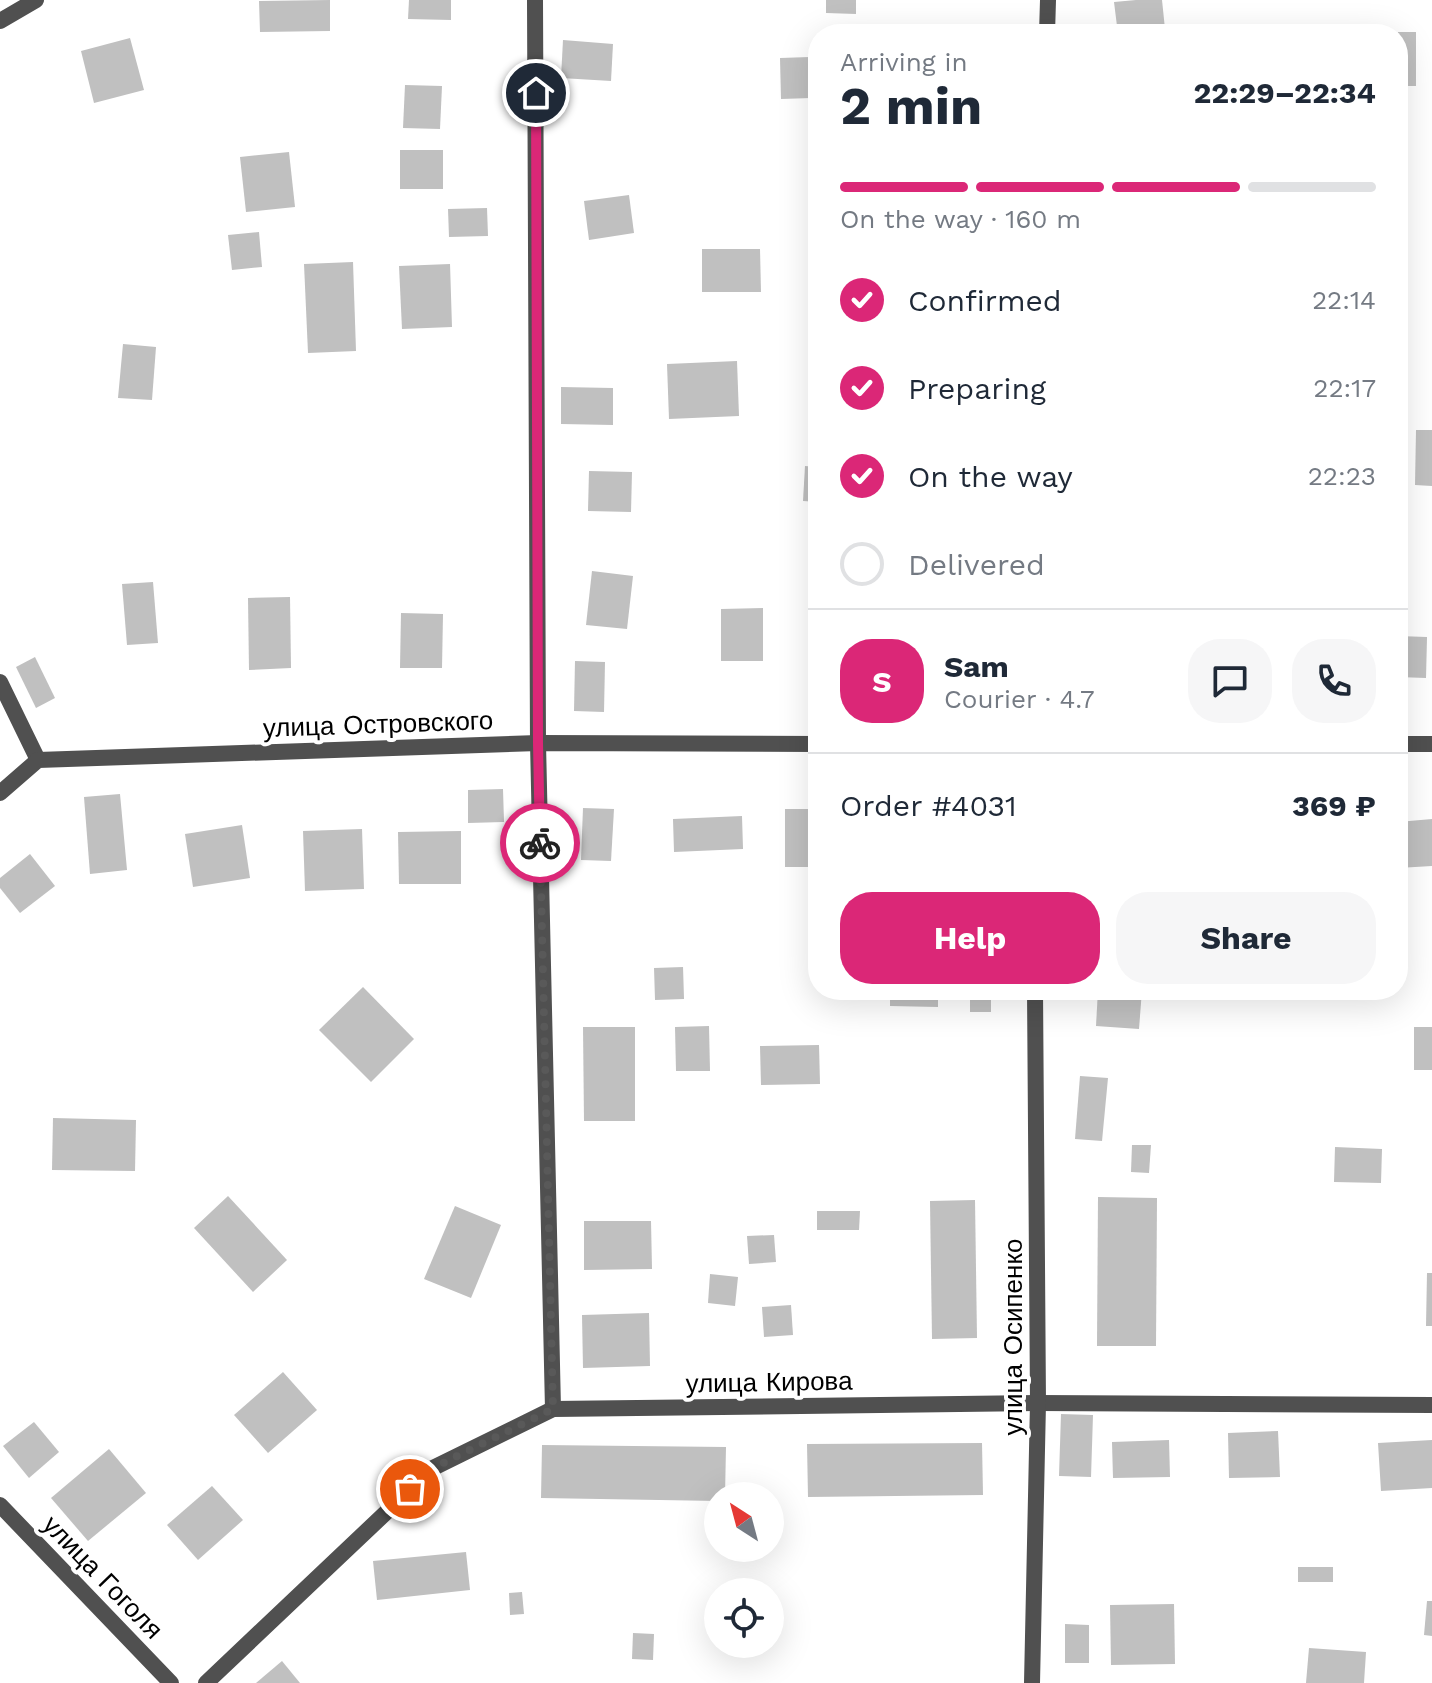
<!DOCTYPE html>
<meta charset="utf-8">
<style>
:root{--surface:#fff;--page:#f6f6f7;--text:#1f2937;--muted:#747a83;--line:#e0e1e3;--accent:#db2777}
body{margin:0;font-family:"Work Sans",sans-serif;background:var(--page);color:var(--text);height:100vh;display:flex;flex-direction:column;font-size:30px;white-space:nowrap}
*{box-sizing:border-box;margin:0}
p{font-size:26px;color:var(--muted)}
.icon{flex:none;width:44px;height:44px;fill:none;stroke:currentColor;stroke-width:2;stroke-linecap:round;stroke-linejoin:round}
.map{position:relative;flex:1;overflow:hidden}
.side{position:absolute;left:808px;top:24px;width:600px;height:976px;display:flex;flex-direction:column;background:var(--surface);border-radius:32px;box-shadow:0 8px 32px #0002}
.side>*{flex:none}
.needle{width:52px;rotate:324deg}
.controls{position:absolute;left:704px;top:1482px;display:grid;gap:16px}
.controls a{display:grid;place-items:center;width:80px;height:80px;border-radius:50%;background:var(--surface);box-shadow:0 8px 32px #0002;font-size:40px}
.pin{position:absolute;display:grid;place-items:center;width:68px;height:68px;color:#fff;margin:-34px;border:4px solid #fff;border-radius:50%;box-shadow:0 2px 8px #0007}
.courier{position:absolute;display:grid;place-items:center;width:80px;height:80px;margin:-40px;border:6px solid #db2777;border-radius:50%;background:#fff;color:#222;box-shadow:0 2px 10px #0007}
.summary em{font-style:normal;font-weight:700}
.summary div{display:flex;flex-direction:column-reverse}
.summary{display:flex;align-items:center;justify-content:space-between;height:136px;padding:0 32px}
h1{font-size:52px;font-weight:700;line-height:60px}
.bar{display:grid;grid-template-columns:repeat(4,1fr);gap:12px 8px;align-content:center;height:96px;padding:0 32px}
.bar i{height:10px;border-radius:6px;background:var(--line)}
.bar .current{background:var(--accent)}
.bar p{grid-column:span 4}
.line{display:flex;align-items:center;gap:20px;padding:0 32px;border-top:2px solid var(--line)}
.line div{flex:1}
.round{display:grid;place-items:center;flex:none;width:84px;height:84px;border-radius:32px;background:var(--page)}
ol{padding:0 32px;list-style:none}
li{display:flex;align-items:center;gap:24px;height:88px}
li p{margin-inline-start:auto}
li .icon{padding:8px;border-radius:50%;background:var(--accent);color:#fff;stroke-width:4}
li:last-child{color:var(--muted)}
li i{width:44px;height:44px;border:4px solid var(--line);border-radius:50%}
.cta{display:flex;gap:16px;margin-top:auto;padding:16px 32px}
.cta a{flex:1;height:92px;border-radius:32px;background:var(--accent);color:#fff;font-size:32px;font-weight:700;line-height:92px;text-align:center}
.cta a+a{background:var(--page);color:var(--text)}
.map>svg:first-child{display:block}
.building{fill:#c0c0c0}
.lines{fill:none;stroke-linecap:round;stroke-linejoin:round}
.street{stroke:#505050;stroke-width:16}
.done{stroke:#595959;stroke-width:8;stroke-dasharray:0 14.4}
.route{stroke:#db2777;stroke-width:10}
.labels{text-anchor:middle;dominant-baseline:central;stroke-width:8;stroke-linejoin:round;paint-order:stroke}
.street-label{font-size:26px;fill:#000;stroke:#fff}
</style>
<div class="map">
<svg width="1432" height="1683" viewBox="0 0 1432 1683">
<rect width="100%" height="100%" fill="#fff"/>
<!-- building -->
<g class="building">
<path d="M330,0V31L260,32L259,1Z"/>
<path d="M409,0H451V20L408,19Z"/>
<path d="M826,0H856V14L826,13Z"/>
<path d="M1136,0H1162L1165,29L1118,34L1114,2Z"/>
<rect x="1398" y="32" width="18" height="54"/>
<path d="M130,38L144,90L94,103L81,51Z"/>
<path d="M563,40L613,44L611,81L561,78Z"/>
<path d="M810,57L811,98L781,99L780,58Z"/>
<path d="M405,85L442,86L440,129L403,128Z"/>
<rect x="400" y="150" width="43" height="39"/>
<path d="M289,152L295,207L246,212L240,157Z"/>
<path d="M629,195L634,233L589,240L584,201Z"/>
<path d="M487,208L488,236L449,237L448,209Z"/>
<path d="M259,232L262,267L232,270L228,235Z"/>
<path d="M702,249H760L761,292H702Z"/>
<path d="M353,262L356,351L308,353L304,264Z"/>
<path d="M450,264L452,327L402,329L399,266Z"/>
<path d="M123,344L156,347L152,400L118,398Z"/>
<path d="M737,361L739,416L669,419L667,364Z"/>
<path d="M561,387L613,388V425L561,424Z"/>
<path d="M1416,430H1432V486L1415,485Z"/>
<path d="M805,466L818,467V502L803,501Z"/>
<path d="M589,471L632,472L631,512L588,511Z"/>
<path d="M592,571L633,576L627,629L586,625Z"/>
<path d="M153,582L158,643L127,645L122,584Z"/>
<path d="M290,597L291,668L249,670L248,598Z"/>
<path d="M763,608V661H721V609Z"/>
<path d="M401,613L443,614L442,668H400Z"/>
<path d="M1398,636L1427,637L1426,678L1398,677Z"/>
<path d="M35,657L55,698L36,708L16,667Z"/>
<path d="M575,661L605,662L604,712L574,711Z"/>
<path d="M503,789L504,822L468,823V790Z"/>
<path d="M120,794L127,870L90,874L84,797Z"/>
<path d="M583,808L614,809L611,861L581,860Z"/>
<rect x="785" y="809" width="33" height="58"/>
<path d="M742,816L743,849L674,852L673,819Z"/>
<path d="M1432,819V866L1398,868V822Z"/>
<path d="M242,825L250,878L193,887L185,834Z"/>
<path d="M362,829L364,889L305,891L303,831Z"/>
<path d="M461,831V884H399L398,832Z"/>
<path d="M30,854L55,886L20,913L0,888V878Z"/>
<path d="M683,967L684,999L655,1000L654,968Z"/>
<path d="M363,987L414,1039L371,1082L319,1030Z"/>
<path d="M890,990H938V1007L890,1006Z"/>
<rect x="970" y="990" width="21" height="22"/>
<path d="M1098,990H1142L1139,1029L1096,1026Z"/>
<path d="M709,1026L710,1071H676L675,1027Z"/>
<path d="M583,1027H635V1121H584Z"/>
<rect x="1414" y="1027" width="18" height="43"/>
<path d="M819,1045L820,1084L761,1085L760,1046Z"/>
<path d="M1080,1076L1108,1078L1102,1141L1075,1139Z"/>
<path d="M53,1118L136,1120L135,1171L52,1170Z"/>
<path d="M1132,1145H1151L1149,1173L1131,1172Z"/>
<path d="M1335,1147L1382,1149L1381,1183L1334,1182Z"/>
<path d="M228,1196L287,1260L253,1292L194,1228Z"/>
<path d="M1098,1197L1157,1198L1156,1346H1097Z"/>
<path d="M975,1200L977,1338L932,1339L930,1201Z"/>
<path d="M455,1206L501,1225L471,1298L424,1279Z"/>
<path d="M817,1211H860L859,1230H817Z"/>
<path d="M584,1221H651L652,1269L584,1270Z"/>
<path d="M774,1235L776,1262L749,1264L747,1236Z"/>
<path d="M1427,1273H1432V1326H1426Z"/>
<path d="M710,1274L738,1277L735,1306L708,1303Z"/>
<path d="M791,1305L793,1335L764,1337L762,1307Z"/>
<path d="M649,1313L650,1366L583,1368L582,1315Z"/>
<path d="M283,1372L317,1410L268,1453L234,1415Z"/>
<path d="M1061,1414L1093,1415L1091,1477L1059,1476Z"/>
<path d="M34,1422L59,1452L29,1478L3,1446Z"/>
<path d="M1278,1431L1280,1477L1229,1478L1228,1433Z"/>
<path d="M1169,1440L1170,1477L1113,1478L1112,1442Z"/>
<path d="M1432,1440V1488L1381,1491L1378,1443Z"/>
<path d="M982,1443L983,1495L808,1497L807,1444Z"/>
<path d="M542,1445L726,1447L725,1496H718V1501L541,1498Z"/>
<path d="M109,1449L146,1493L88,1541L51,1498Z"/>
<path d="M212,1486L243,1520L198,1560L167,1525Z"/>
<path d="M466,1552L470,1590L377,1600L373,1561Z"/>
<rect x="1298" y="1567" width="35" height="15"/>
<path d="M522,1592L524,1614L510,1615L509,1593Z"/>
<path d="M1427,1601H1432V1636L1424,1635Z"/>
<path d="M1174,1604L1175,1664L1111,1665L1110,1605Z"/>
<path d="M1065,1624L1089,1625V1663H1065Z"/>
<path d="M633,1633L654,1634L653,1660L632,1659Z"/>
<path d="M1309,1648L1366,1652L1364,1683H1306Z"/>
<path d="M282,1661L300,1683H256Z"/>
</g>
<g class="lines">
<!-- street -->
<g class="street">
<path d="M535,0L538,743L553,1409"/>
<path d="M0,21L36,0"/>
<path d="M1047,34L1048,0"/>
<path d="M0,682L38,760"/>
<path d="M1398,744H1432"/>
<path d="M0,793L38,760L538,743L818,744"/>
<path d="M0,1505L171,1683"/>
<path d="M206,1683L433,1468L553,1409L1038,1403L1432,1405"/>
<path d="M1032,1683L1038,1403L1035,990"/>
</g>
</g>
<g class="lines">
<!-- done -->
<path class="done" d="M410,1489L433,1468L553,1409L540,843"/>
<!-- route -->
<path class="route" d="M536,93L538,743L540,843"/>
</g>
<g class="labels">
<!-- street labels -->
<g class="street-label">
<text transform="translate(378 724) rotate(-2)">улица Островского</text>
<text transform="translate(1013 1337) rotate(-90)">улица Осипенко</text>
<text transform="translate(769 1382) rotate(-1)">улица Кирова</text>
<text transform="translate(103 1577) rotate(46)">улица Гоголя</text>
</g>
</g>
</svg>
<div class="controls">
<a><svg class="needle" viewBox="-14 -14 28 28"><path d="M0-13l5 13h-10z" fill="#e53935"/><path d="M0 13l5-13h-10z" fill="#747a83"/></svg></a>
<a><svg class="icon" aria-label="locate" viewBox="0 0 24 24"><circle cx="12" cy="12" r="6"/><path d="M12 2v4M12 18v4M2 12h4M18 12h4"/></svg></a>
</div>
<div class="pin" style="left:410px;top:1489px;background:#ea580c"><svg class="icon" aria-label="bag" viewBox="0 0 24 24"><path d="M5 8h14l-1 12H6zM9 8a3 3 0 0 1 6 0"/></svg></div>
<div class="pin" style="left:536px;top:93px;background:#1f2937"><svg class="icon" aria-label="home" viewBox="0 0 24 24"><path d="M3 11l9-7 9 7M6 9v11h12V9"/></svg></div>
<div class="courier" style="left:540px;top:843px"><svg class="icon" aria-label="bike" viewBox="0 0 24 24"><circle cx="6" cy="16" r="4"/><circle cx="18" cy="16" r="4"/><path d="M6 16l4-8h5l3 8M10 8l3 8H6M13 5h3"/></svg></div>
<section class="side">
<div class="summary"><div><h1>2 min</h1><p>Arriving in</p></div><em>22:29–22:34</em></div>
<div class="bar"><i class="current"></i><i class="current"></i><i class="current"></i><i></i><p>On the way · 160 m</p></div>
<ol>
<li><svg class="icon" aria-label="check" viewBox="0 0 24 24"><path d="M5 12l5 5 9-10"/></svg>Confirmed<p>22:14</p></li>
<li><svg class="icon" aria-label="check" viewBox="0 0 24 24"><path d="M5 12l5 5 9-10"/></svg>Preparing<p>22:17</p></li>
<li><svg class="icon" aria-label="check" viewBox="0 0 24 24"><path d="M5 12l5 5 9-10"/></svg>On the way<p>22:23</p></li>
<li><i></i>Delivered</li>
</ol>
<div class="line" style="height:144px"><b class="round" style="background:var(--accent);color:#fff">S</b><div><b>Sam</b><p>Courier · 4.7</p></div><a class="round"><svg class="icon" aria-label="chat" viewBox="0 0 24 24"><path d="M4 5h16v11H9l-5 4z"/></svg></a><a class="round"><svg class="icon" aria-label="phone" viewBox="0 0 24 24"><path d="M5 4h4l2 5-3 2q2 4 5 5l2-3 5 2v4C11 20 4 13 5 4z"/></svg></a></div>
<div class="line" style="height:104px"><div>Order #4031</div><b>369 ₽</b></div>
<div class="cta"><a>Help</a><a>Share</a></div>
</section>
</div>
